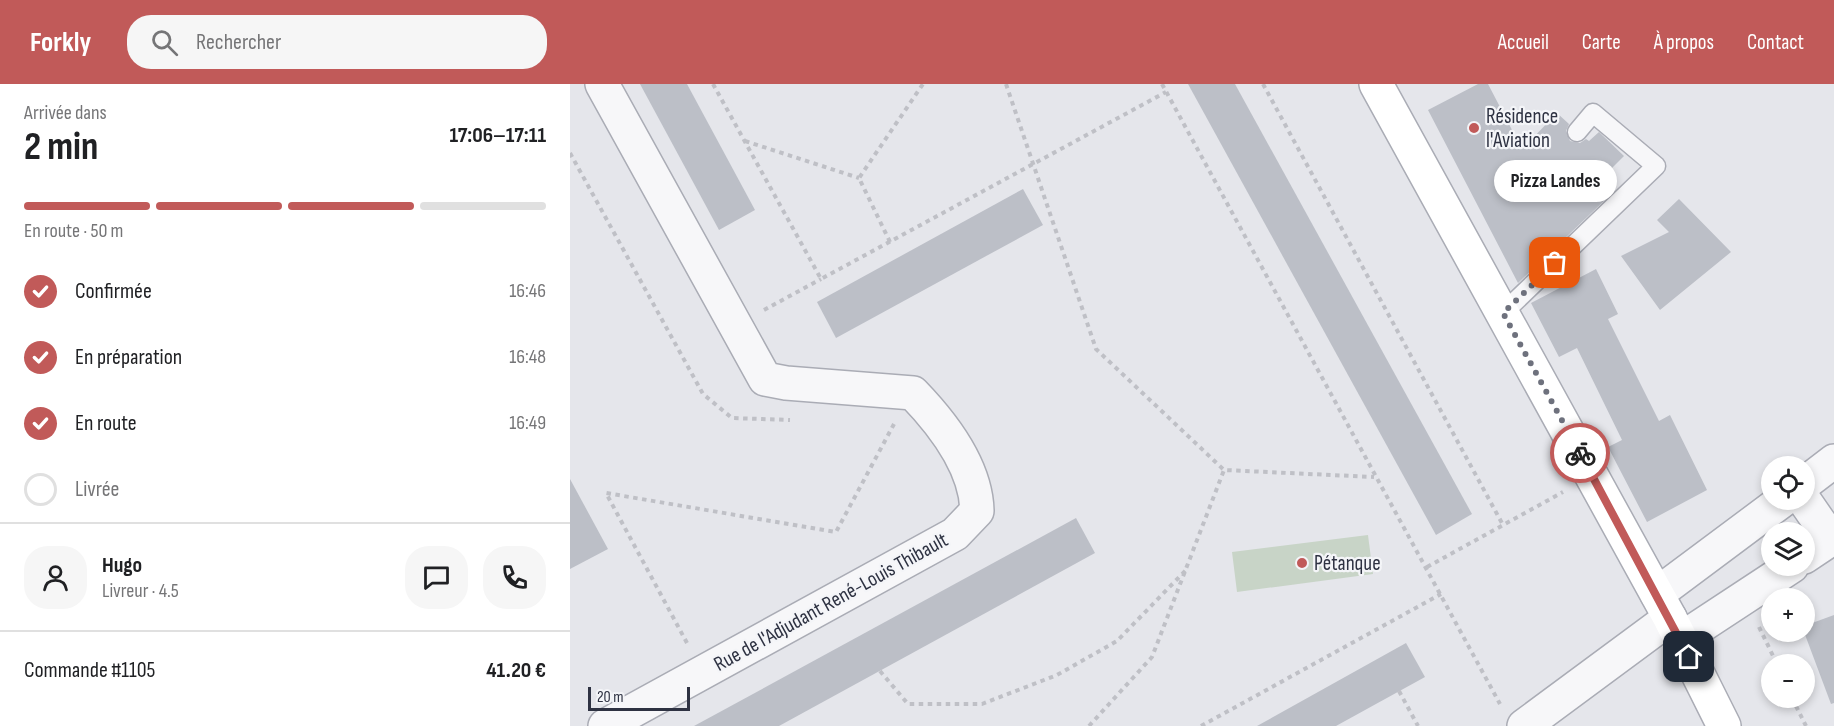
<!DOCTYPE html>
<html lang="fr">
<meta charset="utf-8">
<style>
:root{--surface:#fff;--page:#f6f6f6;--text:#202124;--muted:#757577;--line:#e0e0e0;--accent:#c15a59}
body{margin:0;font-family:"Sofia Sans Condensed",sans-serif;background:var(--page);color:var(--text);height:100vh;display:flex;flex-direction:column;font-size:22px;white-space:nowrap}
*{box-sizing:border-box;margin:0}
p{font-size:20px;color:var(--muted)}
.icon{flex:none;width:33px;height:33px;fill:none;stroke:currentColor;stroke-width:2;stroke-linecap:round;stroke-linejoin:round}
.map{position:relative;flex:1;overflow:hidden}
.panel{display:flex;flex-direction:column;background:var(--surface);width:570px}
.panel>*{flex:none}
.controls{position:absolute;left:1191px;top:372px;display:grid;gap:12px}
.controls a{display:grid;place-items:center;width:54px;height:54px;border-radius:50%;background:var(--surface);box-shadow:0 3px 9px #0003;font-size:30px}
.scale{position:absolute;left:18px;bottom:15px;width:102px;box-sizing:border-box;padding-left:6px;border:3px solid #2e3242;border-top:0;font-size:16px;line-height:21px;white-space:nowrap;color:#2e3242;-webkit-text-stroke:4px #f4f5f8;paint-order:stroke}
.pin{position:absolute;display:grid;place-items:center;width:51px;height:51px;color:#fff;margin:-26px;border-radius:12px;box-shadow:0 3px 9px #0006}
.courier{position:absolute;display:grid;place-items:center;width:60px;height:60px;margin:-30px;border:4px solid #c15a59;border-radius:50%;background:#fff;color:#222;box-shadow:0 2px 8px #0007}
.bubble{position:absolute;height:42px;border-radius:21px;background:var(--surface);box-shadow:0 3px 9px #0003;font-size:20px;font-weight:700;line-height:42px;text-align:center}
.head em{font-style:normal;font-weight:700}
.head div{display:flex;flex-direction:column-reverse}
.head{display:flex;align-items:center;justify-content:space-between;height:102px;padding:0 24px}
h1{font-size:39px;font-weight:700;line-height:45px}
.bar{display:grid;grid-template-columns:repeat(4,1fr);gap:9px 6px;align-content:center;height:72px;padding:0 24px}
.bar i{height:8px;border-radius:4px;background:var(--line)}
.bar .on{background:var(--accent)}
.bar p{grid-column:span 4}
.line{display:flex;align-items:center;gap:15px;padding:0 24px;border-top:2px solid var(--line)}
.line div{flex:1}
.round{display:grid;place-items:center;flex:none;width:63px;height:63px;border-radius:24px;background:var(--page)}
ol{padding:0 24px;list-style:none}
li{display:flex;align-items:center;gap:18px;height:66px}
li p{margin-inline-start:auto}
li .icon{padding:6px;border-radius:50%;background:var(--accent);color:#fff;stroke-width:4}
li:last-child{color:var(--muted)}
li i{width:33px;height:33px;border:3px solid var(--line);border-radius:50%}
header{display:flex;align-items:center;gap:36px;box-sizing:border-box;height:84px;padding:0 30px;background:var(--accent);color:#fff}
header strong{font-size:28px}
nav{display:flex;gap:33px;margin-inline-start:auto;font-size:21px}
.search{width:420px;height:54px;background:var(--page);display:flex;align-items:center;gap:15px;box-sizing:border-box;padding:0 21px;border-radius:24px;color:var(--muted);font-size:22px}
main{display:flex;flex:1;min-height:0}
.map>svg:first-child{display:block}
.green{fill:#c8d4c7}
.building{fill:#bcbfc7}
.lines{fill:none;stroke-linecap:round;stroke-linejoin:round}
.lane-casing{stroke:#aaacb5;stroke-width:21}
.street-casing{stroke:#aaacb5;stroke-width:36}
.secondary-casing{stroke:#aaacb5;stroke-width:36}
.path{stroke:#bfc0c6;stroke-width:4;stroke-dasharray:4.5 4.5;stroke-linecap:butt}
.lane{stroke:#f7f7f9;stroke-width:18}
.street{stroke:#f7f7f9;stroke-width:33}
.secondary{stroke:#fff;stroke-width:33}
.done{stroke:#6e717d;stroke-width:6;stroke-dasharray:0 10.8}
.route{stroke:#c15a59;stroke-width:8}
.poi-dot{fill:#c15a59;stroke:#f4f5f8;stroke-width:2}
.labels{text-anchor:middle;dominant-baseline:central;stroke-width:4.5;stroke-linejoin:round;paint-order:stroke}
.poi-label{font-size:21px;fill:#2e3242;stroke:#f4f5f8;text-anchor:start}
.street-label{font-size:21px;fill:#2e3242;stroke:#f4f5f8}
</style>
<header>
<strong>Forkly</strong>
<div class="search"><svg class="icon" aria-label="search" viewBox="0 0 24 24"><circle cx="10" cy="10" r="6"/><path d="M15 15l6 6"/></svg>Rechercher</div>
<nav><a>Accueil</a><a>Carte</a><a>À propos</a><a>Contact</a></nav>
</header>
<main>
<section class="panel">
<div class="head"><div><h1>2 min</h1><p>Arrivée dans</p></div><em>17:06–17:11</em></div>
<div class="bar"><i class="on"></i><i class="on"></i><i class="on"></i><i></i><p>En route · 50 m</p></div>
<ol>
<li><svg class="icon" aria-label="check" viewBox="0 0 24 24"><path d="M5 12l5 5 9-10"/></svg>Confirmée<p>16:46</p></li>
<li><svg class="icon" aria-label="check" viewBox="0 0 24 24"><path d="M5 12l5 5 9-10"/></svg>En préparation<p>16:48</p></li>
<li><svg class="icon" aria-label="check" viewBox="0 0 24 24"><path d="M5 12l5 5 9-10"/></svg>En route<p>16:49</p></li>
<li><i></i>Livrée</li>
</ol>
<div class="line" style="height:108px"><a class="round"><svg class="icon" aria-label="person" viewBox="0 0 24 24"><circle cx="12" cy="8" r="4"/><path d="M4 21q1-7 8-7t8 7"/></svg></a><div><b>Hugo</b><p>Livreur · 4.5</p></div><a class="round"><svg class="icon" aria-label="chat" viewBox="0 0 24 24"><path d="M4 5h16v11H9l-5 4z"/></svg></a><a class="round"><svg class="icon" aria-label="phone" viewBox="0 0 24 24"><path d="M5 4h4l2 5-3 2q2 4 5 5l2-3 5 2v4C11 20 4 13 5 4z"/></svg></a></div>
<div class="line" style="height:78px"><div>Commande #1105</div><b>41.20 €</b></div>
</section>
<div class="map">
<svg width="1264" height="642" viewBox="0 0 1264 642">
<rect width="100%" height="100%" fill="#e5e6eb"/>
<!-- green -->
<path class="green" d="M798,451L803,490L667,508L662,468Z"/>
<!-- building -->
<g class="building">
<path d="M70,0H117L185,126L149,146Z"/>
<path d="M618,0H665L902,430L866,451Z"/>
<path d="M908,0H918L952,65L987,29L999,40L996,47L1000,57L1010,59L1016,55L1019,57L1029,48L1054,72L1025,101L1036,115L948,199L858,26Z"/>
<path d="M453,105L473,141L266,254L247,218Z"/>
<path d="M1109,115L1161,168L1090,226L1051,172L1099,148L1087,136Z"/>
<path d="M1026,185L1048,230L1038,235L1089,337L1100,331L1137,406L1077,438L1038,363L1052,356L1007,264L989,273L961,219Z"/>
<path d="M0,395L38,465L0,485Z"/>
<path d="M506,434L525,469L209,642H124Z"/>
<path d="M1264,531V619L1261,620L1234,548V542Z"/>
<path d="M836,559L855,593L766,642H687Z"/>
</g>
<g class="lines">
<!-- lane casing -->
<g class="lane-casing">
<path id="lane" d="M933,229L1086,82L1023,29L1007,48"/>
</g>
<!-- street casing -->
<g class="street-casing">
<g id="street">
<path d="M32,0L195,295L216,299L343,309C373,340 406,382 407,427L385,450L35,642"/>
<path d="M1234,400L1264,377"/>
<path d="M1234,416L1261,455L1234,473"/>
<path d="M1087,510L1213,416"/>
<path d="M1111,555L1222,482"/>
<path d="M954,642L1100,534"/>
</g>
</g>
<!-- secondary casing -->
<g class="secondary-casing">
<path id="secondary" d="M806,0L1100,534L1154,642"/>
</g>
<!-- path -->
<g class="path">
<path d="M143,0L251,195L596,8"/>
<path d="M436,0L526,265L654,386"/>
<path d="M592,0L930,620"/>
<path d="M693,0L933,441"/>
<path d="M175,57L289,94"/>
<path d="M0,69L133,310L162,334L220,336"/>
<path d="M320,158L289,94L353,0"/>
<path d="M194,226L251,195"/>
<path d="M857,483L993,408"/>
<path d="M1189,543L1207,580"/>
<path d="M117,559L36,409L266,448L324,340"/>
<path d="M310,587L338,620H412L487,591L547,557L616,486"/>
<path d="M829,607L848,642"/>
<path d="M1222,614L1236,642"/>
<path d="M519,642L582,573L654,386L804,393"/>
<path d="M631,642L871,510"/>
</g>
<!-- lane -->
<use href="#lane" class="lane"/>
<!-- street -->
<use href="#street" class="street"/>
<!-- secondary -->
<use href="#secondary" class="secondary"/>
</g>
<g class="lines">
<!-- done -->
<path class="done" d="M985,179L933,229L1010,369"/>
<!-- route -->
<path class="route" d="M1010,369L1119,573"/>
</g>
<!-- markers -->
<g class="poi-dot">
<circle cx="904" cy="44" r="6"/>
<circle cx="732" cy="479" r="6"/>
</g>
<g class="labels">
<!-- poi labels -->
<g class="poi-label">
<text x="916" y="32">Résidence<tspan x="916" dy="24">l'Aviation</tspan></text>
<text x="744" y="479">Pétanque</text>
</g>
<!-- street labels -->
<g class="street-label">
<text transform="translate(261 518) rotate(-29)">Rue de l'Adjudant René-Louis Thibault</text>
</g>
</g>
</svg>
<div class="controls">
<a><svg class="icon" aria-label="locate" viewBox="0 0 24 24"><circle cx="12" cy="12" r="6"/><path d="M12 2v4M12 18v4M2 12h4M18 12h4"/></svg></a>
<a><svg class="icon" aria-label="layers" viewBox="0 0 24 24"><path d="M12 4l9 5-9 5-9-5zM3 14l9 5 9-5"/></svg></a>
<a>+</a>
<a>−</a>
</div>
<div class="scale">20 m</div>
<div class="pin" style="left:985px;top:179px;background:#ea580c"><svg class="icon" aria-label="bag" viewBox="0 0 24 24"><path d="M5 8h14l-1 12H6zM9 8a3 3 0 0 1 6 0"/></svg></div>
<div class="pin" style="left:1119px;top:573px;background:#1f2937"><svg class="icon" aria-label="home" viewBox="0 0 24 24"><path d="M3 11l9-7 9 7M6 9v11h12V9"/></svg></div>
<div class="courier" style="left:1010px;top:369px"><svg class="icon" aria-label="bike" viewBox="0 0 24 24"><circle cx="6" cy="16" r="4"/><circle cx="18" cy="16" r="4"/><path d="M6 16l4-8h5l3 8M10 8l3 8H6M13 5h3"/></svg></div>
<div class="bubble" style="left:924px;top:76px;width:123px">Pizza Landes</div>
</div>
</main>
